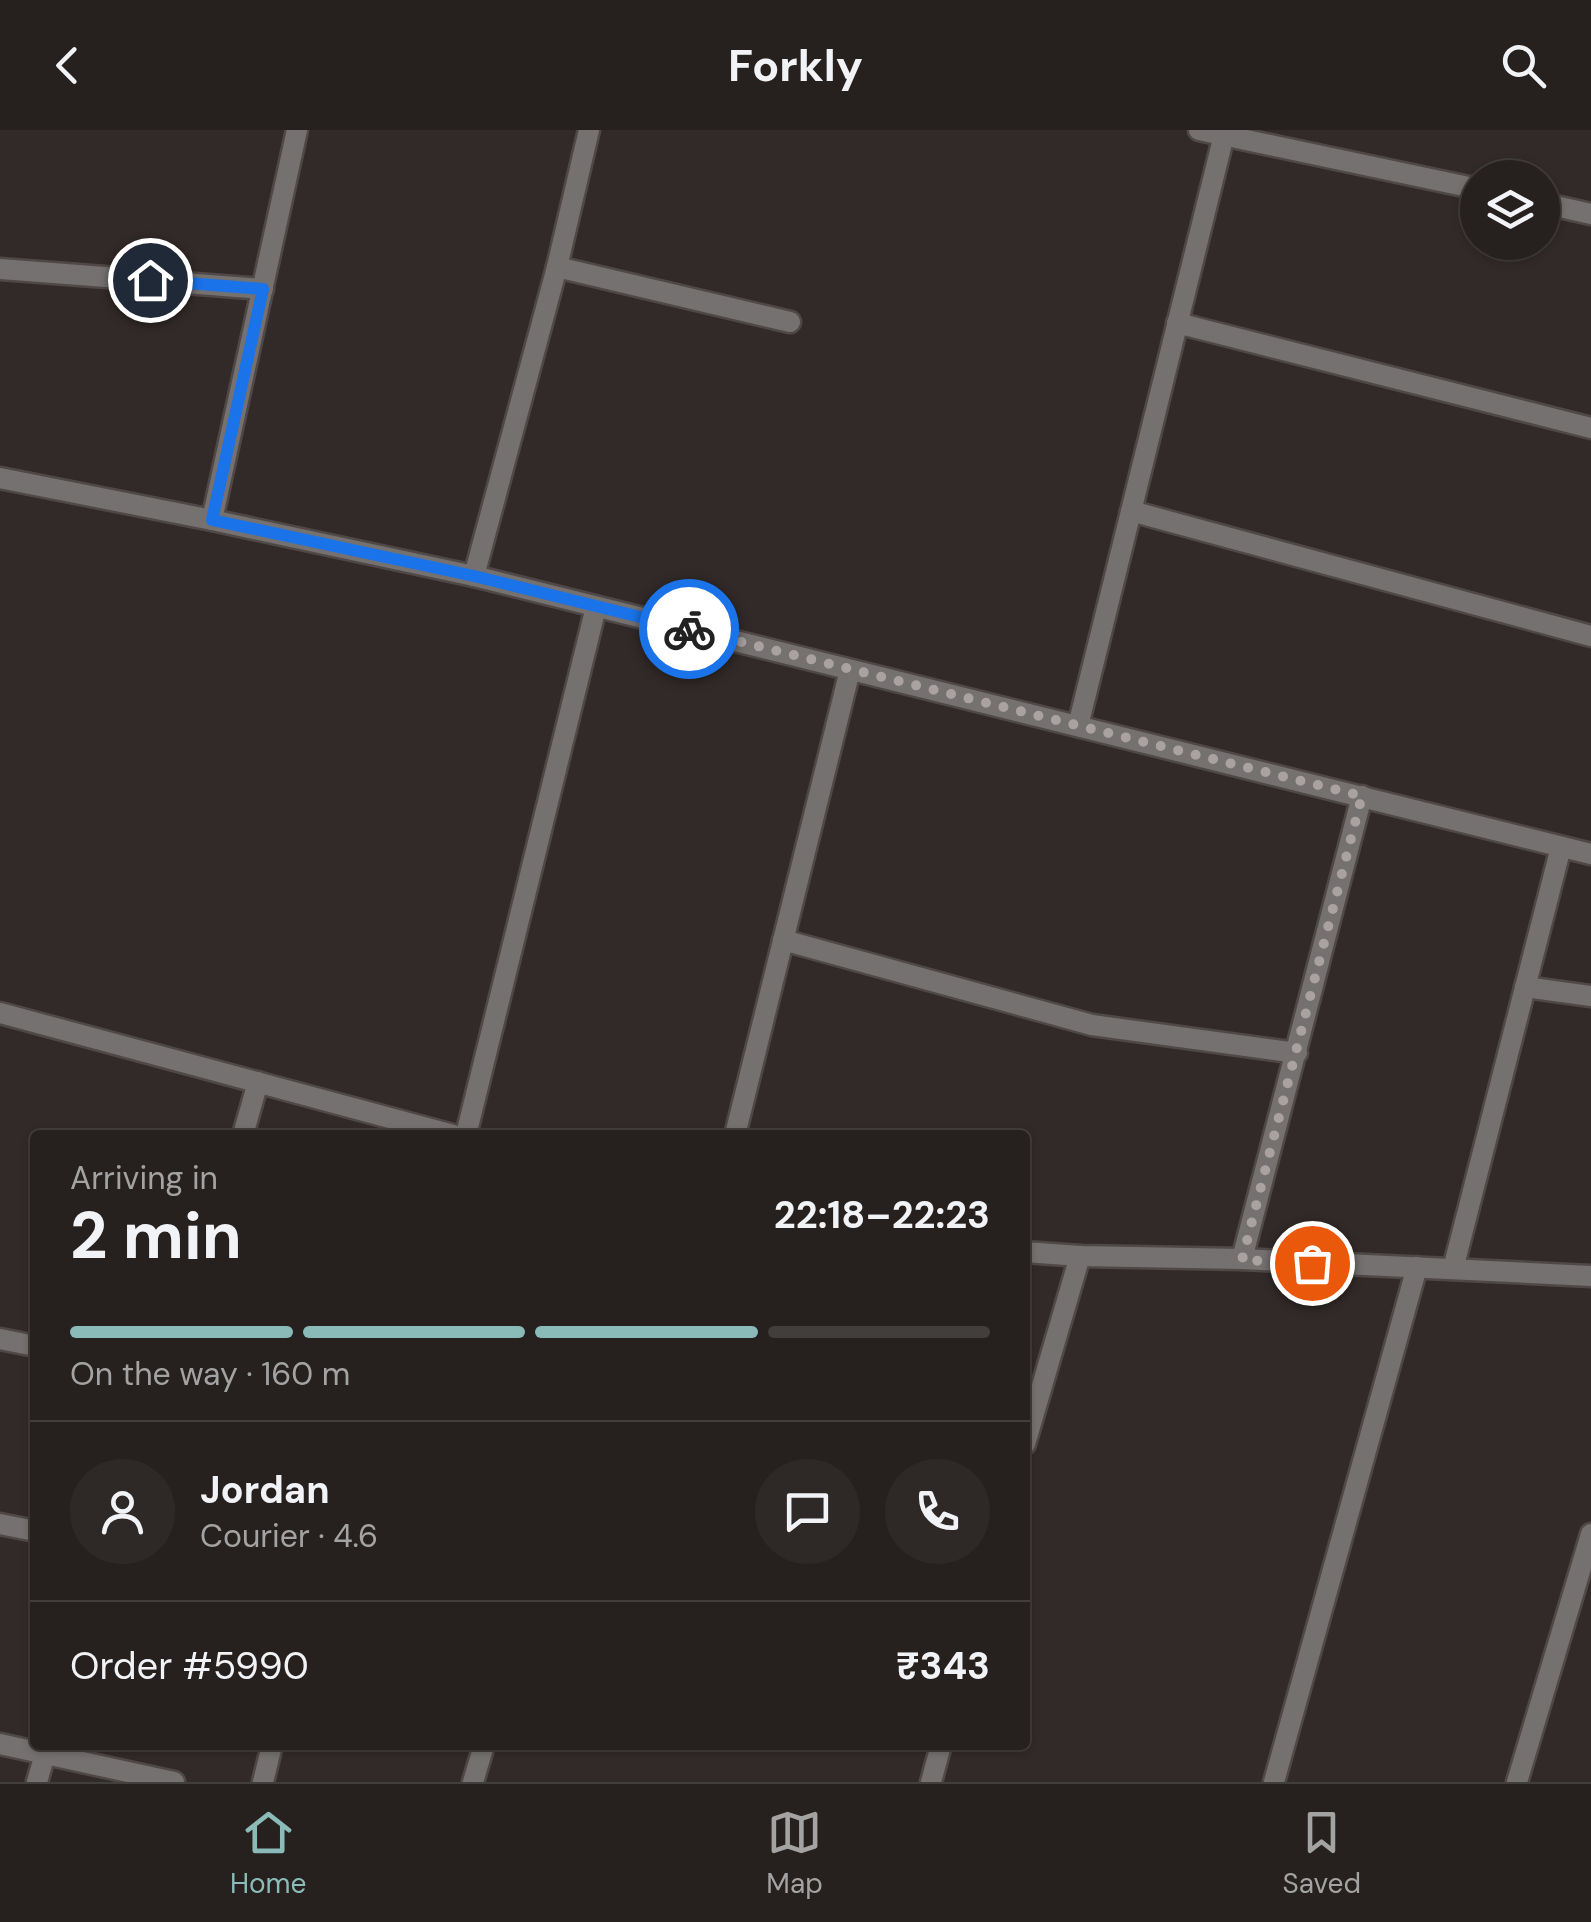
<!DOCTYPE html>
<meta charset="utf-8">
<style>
:root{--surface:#26201e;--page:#2e2827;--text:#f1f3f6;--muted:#a4a3a4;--line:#423e3c;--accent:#8bbbb9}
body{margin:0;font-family:"DM Sans",sans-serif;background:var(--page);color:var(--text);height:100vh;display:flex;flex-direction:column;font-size:38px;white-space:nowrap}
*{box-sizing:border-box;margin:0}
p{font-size:32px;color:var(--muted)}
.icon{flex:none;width:55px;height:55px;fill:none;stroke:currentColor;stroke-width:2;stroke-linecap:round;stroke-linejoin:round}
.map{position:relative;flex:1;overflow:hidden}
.drawer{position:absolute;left:30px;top:1000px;width:1000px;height:620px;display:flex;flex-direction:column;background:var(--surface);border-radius:10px;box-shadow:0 2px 8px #0004,0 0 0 2px var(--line)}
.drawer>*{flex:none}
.controls{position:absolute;left:1460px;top:30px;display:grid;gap:20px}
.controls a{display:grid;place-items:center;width:100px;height:100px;border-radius:50%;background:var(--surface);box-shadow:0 2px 8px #0004,0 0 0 2px var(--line);font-size:50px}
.pin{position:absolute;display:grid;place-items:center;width:85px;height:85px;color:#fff;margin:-42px;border:5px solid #fff;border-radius:50%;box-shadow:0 2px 10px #0007}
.courier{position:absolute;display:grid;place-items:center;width:100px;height:100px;margin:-50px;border:8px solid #1a73e8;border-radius:50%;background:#fff;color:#222;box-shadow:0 2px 12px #0007}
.headline em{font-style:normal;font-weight:700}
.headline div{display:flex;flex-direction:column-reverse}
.headline{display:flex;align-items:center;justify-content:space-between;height:170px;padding:0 40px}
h1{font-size:65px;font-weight:700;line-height:75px}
.bar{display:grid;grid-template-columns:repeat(4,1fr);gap:15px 10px;align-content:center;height:120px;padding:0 40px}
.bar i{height:12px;border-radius:8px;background:var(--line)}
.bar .current{background:var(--accent)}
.bar p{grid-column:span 4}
.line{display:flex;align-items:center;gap:25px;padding:0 40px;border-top:2px solid var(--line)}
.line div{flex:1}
.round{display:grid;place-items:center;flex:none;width:105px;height:105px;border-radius:52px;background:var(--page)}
header{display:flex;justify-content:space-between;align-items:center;height:130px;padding:0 40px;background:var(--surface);font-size:45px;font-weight:700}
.menu{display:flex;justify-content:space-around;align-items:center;height:140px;border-top:2px solid var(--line);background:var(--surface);font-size:28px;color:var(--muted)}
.menu a{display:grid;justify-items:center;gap:5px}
.menu .current{color:var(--accent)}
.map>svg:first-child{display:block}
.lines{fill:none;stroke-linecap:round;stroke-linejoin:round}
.street-casing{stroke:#4f4846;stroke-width:25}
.street{stroke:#757170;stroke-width:20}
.done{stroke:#a9a2a1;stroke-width:10;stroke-dasharray:0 18}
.route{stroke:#1a73e8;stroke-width:12}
</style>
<header><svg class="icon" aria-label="back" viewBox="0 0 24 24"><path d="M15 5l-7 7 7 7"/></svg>Forkly<svg class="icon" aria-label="search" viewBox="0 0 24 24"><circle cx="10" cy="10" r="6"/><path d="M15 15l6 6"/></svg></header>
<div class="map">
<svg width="1591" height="1652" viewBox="0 0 1591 1652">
<rect width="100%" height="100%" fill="#322a28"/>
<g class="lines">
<!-- street casing -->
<g class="street-casing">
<g id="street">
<path d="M1199,0L1478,59"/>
<path d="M1542,73L1591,84"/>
<path d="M557,137L790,192"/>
<path d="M0,139L263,159"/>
<path d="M1177,193L1591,298"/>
<path d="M0,348L212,390L474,446L1591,724"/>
<path d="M1131,381L1591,506"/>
<path d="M212,390L297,0"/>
<path d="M474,446L557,137L589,0"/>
<path d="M1078,596L1224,5"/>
<path d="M783,810L1092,895L1297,923"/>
<path d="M1525,857L1591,866"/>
<path d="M0,883L453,1005"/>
<path d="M243,1005L258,952"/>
<path d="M466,1005L596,477"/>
<path d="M735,1005L850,540"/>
<path d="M1025,1122L1080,1126L1242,1129L1591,1146"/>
<path d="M1242,1129L1362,666"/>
<path d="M1453,1139L1561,717"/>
<path d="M0,1209L35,1216"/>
<path d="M1025,1314L1080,1126"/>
<path d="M0,1394L35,1401"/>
<path d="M0,1614L174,1652"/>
<path d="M37,1652L45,1624"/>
<path d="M263,1652L272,1615"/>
<path d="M473,1652L484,1615"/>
<path d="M931,1652L941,1615"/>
<path d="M1274,1652L1417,1137"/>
<path d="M1517,1652L1591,1404"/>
</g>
</g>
<!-- street -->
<use href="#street" class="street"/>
</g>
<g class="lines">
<!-- done -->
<path class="done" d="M689,499L1362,666L1242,1130L1312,1133"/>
<!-- route -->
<path class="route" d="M150,150L263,159L212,390L474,446L689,499"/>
</g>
</svg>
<div class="controls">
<a><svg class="icon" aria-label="layers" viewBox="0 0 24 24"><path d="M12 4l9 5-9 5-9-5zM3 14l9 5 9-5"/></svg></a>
</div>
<div class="pin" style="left:1312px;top:1133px;background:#ea580c"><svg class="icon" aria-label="bag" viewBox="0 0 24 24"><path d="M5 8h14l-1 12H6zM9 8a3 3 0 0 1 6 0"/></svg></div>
<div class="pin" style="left:150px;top:150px;background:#1f2937"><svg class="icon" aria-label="home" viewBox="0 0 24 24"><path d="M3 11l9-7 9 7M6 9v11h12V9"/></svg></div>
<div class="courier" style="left:689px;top:499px"><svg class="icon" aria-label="bike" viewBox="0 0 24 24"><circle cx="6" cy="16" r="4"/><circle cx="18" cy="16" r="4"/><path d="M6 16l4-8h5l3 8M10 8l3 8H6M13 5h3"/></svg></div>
<section class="drawer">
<div class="headline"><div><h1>2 min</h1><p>Arriving in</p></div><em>22:18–22:23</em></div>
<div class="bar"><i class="current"></i><i class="current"></i><i class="current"></i><i></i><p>On the way · 160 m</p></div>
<div class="line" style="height:180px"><a class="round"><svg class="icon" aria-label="person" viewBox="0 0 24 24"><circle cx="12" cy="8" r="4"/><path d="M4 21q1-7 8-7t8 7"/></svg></a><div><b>Jordan</b><p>Courier · 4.6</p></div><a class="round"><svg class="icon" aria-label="chat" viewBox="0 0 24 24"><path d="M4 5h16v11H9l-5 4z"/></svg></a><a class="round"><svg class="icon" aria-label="phone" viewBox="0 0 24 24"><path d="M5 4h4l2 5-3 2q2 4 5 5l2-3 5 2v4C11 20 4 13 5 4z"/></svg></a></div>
<div class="line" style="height:130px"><div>Order #5990</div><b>₹343</b></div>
</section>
</div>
<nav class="menu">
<a class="current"><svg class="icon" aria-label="home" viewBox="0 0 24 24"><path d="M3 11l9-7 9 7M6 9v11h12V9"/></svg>Home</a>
<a><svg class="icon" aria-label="map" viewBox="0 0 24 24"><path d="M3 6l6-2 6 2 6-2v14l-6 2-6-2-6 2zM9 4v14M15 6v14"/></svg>Map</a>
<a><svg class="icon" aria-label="saved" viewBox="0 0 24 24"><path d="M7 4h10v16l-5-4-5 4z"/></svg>Saved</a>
</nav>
